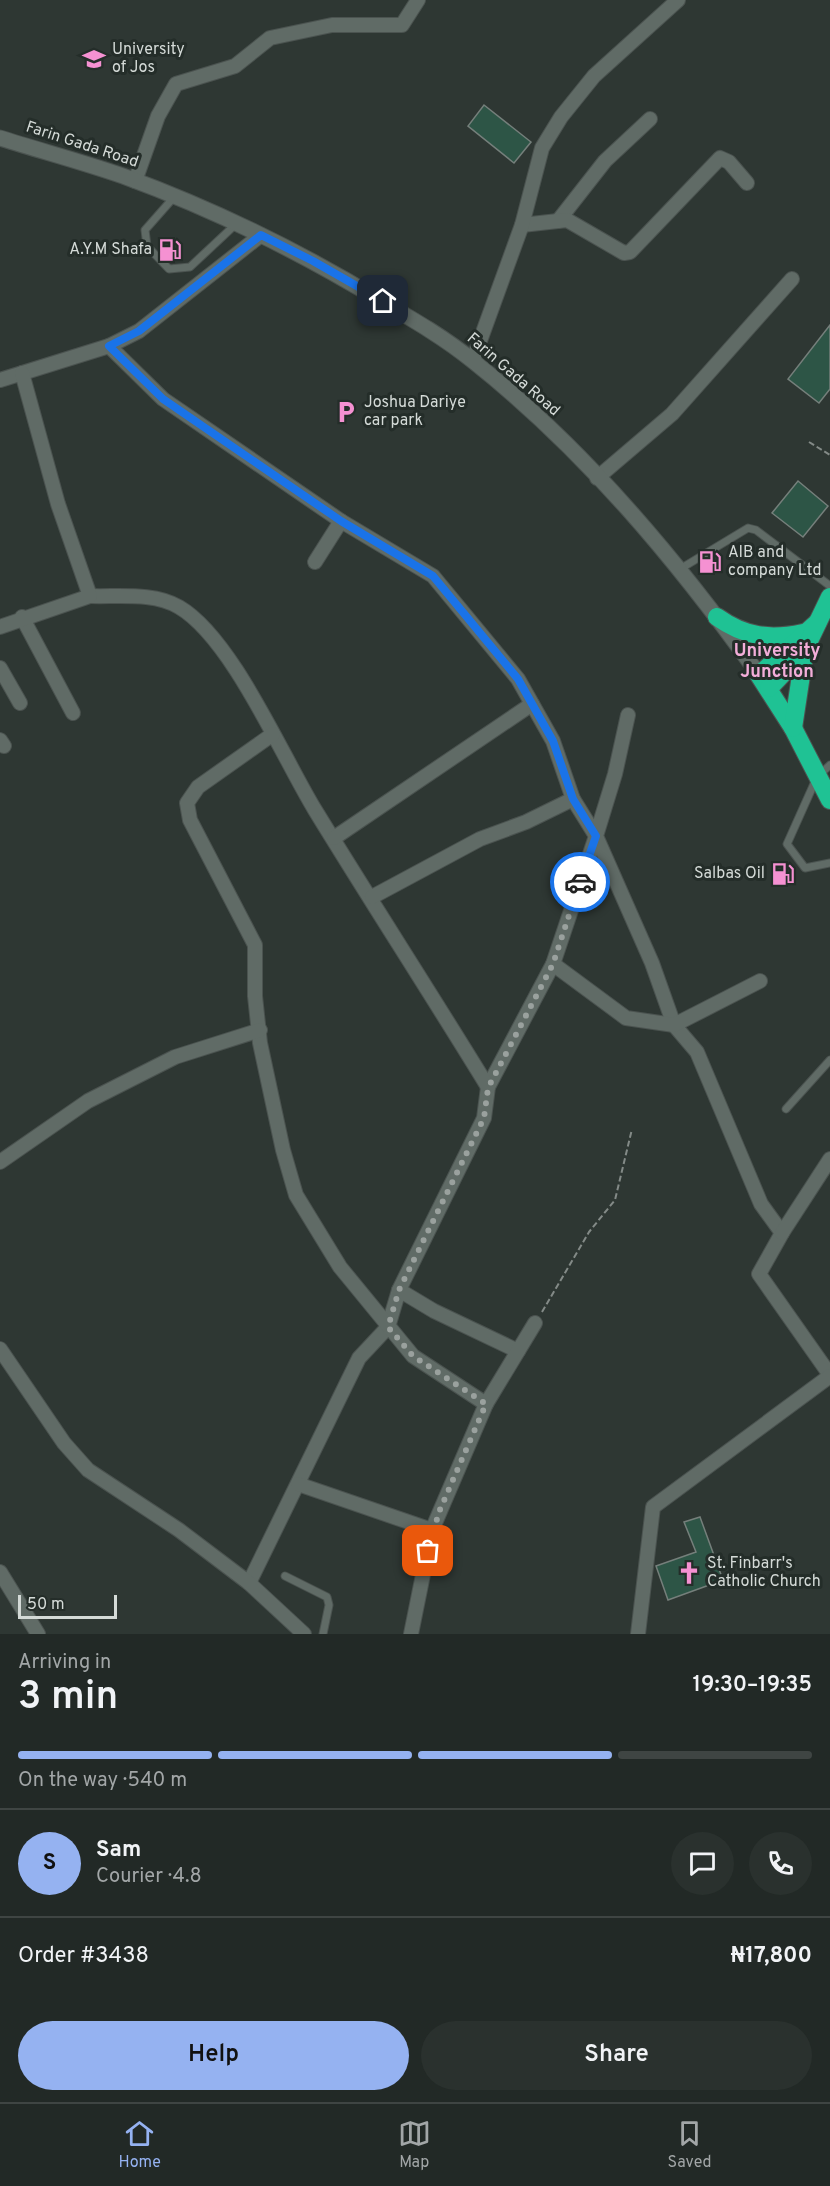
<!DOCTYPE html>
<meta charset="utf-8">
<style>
:root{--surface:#222926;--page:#2a312e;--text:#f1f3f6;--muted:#a2a6a7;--line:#3f4543;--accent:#95b2f1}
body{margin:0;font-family:Overpass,sans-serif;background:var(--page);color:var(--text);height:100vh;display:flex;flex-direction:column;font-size:22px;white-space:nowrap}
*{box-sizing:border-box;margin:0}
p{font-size:20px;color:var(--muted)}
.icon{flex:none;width:33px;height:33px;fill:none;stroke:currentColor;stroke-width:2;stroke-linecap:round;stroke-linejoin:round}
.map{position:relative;height:1634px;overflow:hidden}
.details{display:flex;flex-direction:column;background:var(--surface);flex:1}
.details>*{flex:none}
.scale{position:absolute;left:18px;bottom:15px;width:99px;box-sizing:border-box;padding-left:6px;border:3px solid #d4dad7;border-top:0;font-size:16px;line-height:21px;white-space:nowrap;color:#d4dad7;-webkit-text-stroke:4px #242d29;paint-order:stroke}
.pin{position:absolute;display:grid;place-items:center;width:51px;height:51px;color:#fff;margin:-26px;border-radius:12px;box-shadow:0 3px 9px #0006}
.courier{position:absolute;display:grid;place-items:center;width:60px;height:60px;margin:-30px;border:4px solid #1a73e8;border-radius:50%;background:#fff;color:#222;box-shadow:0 2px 8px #0007}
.headline em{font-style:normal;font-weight:600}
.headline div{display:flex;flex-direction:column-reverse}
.headline{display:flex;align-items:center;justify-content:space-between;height:102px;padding:0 18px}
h1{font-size:39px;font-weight:600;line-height:45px}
.bar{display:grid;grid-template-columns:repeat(4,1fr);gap:9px 6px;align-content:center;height:72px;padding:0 18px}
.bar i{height:8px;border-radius:4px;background:var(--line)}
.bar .on{background:var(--accent)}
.bar p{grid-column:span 4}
.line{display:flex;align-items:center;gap:15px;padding:0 18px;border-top:2px solid var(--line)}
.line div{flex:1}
.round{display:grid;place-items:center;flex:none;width:63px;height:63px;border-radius:32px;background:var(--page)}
.cta{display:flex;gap:12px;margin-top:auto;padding:12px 18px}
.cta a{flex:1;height:69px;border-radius:36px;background:var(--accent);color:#111;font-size:24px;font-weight:600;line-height:69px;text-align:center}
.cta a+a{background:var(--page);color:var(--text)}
.tab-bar{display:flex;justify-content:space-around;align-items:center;height:84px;border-top:2px solid var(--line);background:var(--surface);font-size:16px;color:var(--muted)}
.tab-bar a{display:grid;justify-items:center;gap:3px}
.tab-bar .on{color:var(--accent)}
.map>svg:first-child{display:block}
.building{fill:#2d5546;stroke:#757f7b;stroke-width:1.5}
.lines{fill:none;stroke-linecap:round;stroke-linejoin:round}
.lane-casing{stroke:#4b5350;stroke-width:9}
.street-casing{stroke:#4b5350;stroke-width:16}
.secondary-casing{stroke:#4b5350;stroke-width:17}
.highway-casing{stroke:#4b5350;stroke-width:20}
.path{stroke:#838a87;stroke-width:2;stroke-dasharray:6 3;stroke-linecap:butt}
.lane{stroke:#606b66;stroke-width:7}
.street{stroke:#606b66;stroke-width:14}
.secondary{stroke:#606b66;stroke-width:15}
.highway{stroke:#1fc294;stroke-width:18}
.done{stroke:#9aa19e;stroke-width:6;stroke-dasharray:0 10.8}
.route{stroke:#1a73e8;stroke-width:8}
.labels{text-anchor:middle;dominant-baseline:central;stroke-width:6;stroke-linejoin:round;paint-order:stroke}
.poi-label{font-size:16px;fill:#d4dad7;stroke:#242d29;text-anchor:start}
.street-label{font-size:16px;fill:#d4dad7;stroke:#242d29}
.neighbourhood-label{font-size:18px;font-weight:bold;fill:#f3add9;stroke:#242d29}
</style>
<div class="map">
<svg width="830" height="1634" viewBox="0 0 830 1634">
<rect width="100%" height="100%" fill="#2e3733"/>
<!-- building -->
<g class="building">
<path d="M484,105L531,142L514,163L468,126Z"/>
<path d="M830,325V389L819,403L788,379Z"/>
<path d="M798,481L828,506L803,537L772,513Z"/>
<path d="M700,1517L723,1580L668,1600L656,1566L696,1552L684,1522Z"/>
</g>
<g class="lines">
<!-- lane casing -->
<g class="lane-casing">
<g id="lane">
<path d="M175,196L145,230L147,246L169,269L190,267L236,224"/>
<path d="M680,569L748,528L756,530L830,586"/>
<path d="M830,765L817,777L787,844L805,868L830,863"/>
<path d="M786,1109L830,1060"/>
<path d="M285,1576L327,1597L329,1605L323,1634"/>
</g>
</g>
<!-- street casing -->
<g class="street-casing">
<g id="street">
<path d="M135,181L158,116L176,84L235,66L270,38L332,25H402L418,0"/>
<path d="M558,221L605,161L650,119"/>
<path d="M522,225L567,220L624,253L630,252L720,158L729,162L747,183"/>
<path d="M109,346L163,399L341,521L433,576L518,679L553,741L573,799L596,836L553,964L488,1087L484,1118L399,1290L388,1327L359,1358L249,1583"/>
<path d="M473,360L522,225L542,148L561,117L594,76L678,0"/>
<path d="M0,380L109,346L139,331L261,235"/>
<path d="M597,478L672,414L792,279"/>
<path d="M315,562L341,521"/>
<path d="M90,596C119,597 154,592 179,607C232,638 282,756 315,810C372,903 431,994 488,1087"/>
<path d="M22,617L73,713"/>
<path d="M0,627L90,596L58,504L22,373"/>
<path d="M0,668L20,703"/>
<path d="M628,715L615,774L596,836L652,963L674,1025L697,1052L761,1204L782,1233L759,1274L830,1375"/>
<path d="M273,734L198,787L187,803L190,820L255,945V996L260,1043L283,1150L296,1195L340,1267L413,1356L486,1404L432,1530L411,1634"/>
<path d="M0,740L4,746"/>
<path d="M334,838L532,704"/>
<path d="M372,897L480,839L526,822L573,799"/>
<path d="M553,964L626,1018L674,1025L760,981"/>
<path d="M0,1162L88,1101L175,1057L260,1030"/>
<path d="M782,1233L830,1159"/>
<path d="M399,1290L434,1311L518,1351"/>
<path d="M0,1349L64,1443L88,1470L179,1530L249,1583L304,1634"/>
<path d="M486,1404L535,1323"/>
<path d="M298,1484L432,1530"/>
<path d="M0,1572L38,1634"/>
<path d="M638,1634L653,1507L830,1376"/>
</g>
</g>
<!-- secondary casing -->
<g class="secondary-casing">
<path id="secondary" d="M0,138C41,151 83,162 123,176C213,209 299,251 381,301C412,319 445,338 473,361C584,449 677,560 759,675"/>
</g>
<!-- highway casing -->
<g class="highway-casing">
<g id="highway">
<path d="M717,617C745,637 770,640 803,633"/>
<path d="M817,623L759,675L793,728L830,800"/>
<path d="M769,688L805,650"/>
<path d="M793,728L805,649L830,597"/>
</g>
</g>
<!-- path -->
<g class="path">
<path d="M809,442L830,455"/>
<path d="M542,1312L589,1232L615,1200L632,1129"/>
</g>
<!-- lane -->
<use href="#lane" class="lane"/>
<!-- street -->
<use href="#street" class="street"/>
<!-- secondary -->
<use href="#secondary" class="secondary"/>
<!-- highway -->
<use href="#highway" class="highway"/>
</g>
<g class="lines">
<!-- done -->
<path class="done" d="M428,1551L439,1512L486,1404L413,1356L388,1327L399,1290L484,1118L488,1088L553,964L580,882"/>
<!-- route -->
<path class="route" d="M383,301L313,261L261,235L139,331L109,346L163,399L341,521L433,576L518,679L553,741L573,799L596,836L580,882"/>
</g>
<!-- icons -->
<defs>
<g id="university-bare" transform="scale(1.8)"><path d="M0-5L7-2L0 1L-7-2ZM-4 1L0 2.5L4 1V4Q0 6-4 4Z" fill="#f591d2" stroke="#242d29" stroke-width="2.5" paint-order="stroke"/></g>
<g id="fuel-bare" transform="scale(1.8)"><path d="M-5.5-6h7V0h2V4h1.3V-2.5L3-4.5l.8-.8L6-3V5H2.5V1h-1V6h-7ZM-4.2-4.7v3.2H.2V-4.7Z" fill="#f591d2" stroke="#242d29" stroke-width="2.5" paint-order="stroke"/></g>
<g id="parking-bare" transform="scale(1.8)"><path d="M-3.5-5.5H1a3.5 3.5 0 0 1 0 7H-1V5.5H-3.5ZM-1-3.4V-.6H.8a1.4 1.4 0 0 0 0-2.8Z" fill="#f591d2" stroke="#242d29" stroke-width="2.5" paint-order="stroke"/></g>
<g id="church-bare" transform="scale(1.8)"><path d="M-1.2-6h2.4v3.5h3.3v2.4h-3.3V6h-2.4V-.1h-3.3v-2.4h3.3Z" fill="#f591d2" stroke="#242d29" stroke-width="2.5" paint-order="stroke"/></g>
</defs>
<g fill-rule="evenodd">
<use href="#university-bare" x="94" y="59"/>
<use href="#fuel-bare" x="170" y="250"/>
<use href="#parking-bare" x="346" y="412"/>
<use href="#fuel-bare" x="710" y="562"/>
<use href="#fuel-bare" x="783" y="874"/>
<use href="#church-bare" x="689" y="1573"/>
</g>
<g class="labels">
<!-- poi labels -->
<g class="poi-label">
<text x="112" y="50">University<tspan x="112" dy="18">of Jos</tspan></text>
<text x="152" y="250" text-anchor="end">A.Y.M Shafa</text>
<text x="364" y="403">Joshua Dariye<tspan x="364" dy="18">car park</tspan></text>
<text x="728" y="553">AIB and<tspan x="728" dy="18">company Ltd</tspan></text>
<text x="765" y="874" text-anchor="end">Salbas Oil</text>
<text x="707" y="1564">St. Finbarr's<tspan x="707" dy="18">Catholic Church</tspan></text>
</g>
<!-- street labels -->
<g class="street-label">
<text transform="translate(82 145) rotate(18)">Farin Gada Road</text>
<text transform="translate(513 375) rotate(41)">Farin Gada Road</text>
</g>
<!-- neighbourhood labels -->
<g class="neighbourhood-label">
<text x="777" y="651">University<tspan x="777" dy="21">Junction</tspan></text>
</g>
</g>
</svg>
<div class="scale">50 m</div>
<div class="pin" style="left:428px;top:1551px;background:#ea580c"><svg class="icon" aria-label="bag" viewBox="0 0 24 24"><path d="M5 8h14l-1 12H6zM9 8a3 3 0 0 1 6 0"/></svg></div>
<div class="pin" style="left:383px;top:301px;background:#1f2937"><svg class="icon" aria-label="home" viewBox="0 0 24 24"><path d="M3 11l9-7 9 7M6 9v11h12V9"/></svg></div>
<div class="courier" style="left:580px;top:882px"><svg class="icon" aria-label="car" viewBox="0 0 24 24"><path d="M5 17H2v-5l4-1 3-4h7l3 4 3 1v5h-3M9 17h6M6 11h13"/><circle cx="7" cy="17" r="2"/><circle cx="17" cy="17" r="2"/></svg></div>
</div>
<section class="details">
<div class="headline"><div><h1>3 min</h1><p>Arriving in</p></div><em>19:30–19:35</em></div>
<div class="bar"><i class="on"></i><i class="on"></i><i class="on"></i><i></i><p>On the way · 540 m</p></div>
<div class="line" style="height:108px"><b class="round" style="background:var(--accent);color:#111">S</b><div><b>Sam</b><p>Courier · 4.8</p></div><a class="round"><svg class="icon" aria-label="chat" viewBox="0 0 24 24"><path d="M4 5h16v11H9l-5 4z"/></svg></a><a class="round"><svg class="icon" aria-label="phone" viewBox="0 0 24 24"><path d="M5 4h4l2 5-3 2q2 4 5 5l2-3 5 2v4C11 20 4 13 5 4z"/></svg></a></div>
<div class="line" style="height:78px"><div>Order #3438</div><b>₦17,800</b></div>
<div class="cta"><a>Help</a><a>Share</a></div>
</section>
<nav class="tab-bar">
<a class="on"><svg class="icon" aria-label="home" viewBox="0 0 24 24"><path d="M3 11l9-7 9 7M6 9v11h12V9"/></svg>Home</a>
<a><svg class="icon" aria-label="map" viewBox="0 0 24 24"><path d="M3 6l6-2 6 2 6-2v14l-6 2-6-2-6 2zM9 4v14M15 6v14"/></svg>Map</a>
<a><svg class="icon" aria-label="saved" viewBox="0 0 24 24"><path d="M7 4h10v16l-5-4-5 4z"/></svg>Saved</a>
</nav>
